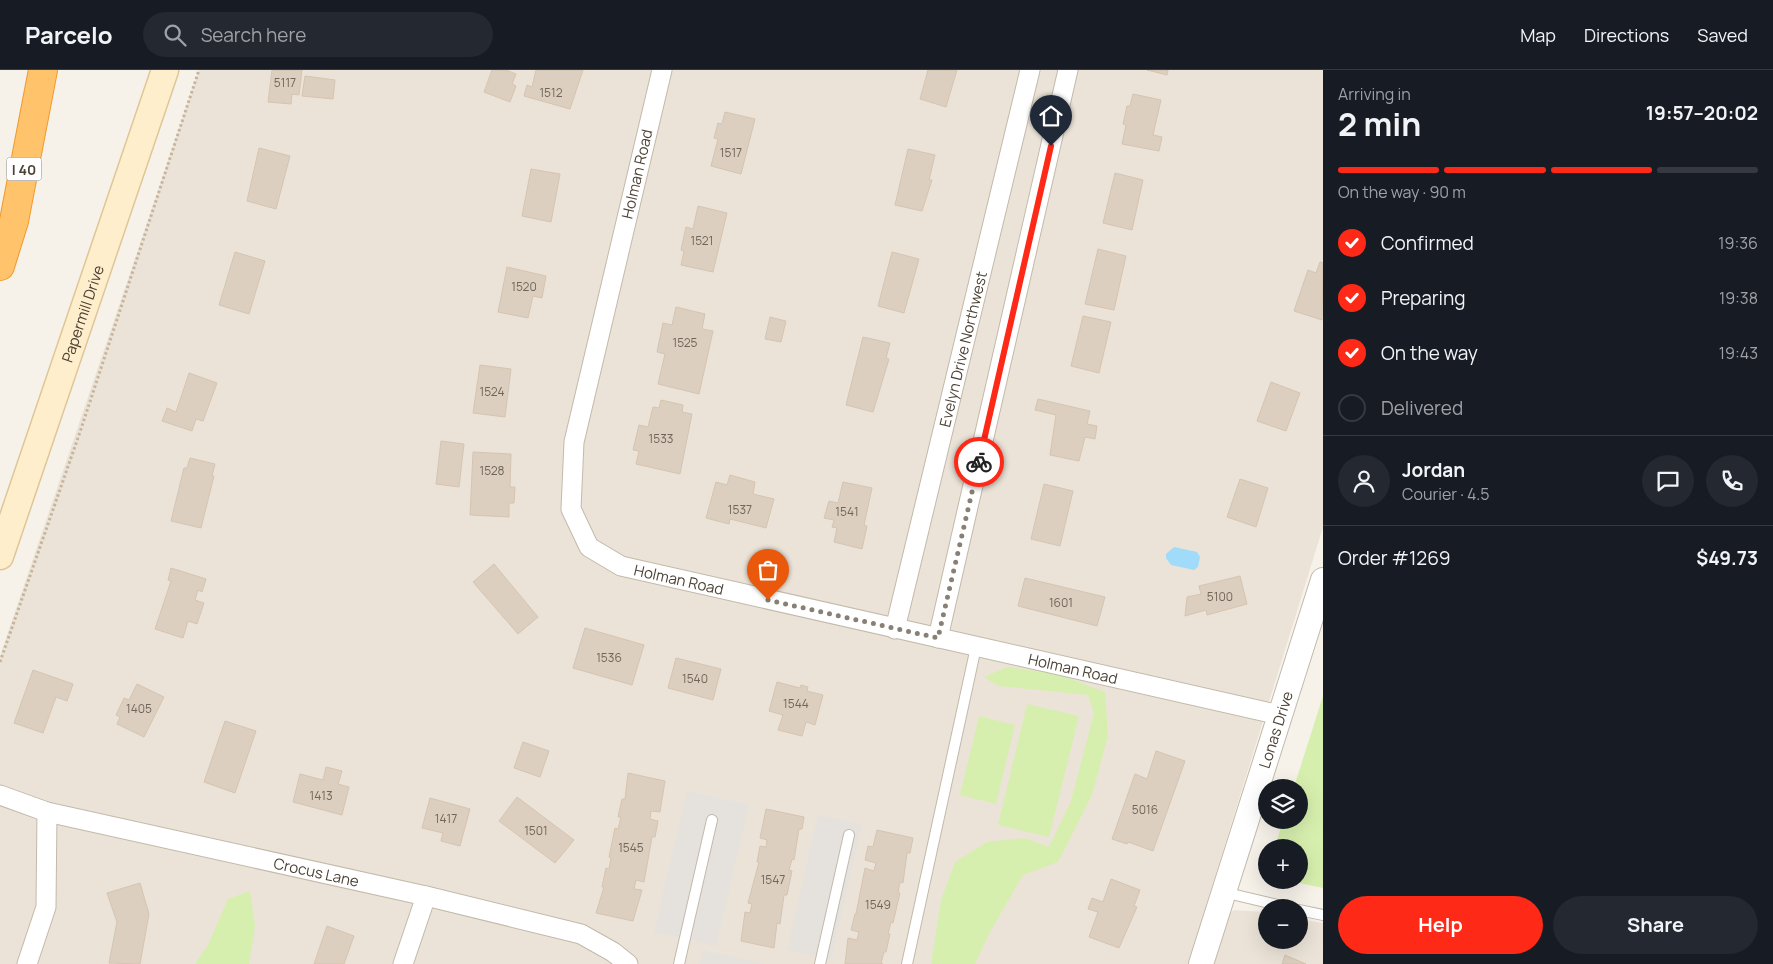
<!DOCTYPE html>
<meta charset="utf-8">
<style>
:root{--surface:#171b24;--page:#242831;--text:#f1f3f6;--muted:#9ea1a6;--line:#363941;--accent:#ff2918}
body{margin:0;font-family:Manrope,sans-serif;background:var(--page);color:var(--text);height:100vh;display:flex;flex-direction:column;font-size:19px;white-space:nowrap}
*{box-sizing:border-box;margin:0}
p{font-size:16px;color:var(--muted)}
.icon{flex:none;width:28px;height:28px;fill:none;stroke:currentColor;stroke-width:2;stroke-linecap:round;stroke-linejoin:round}
.map{position:relative;flex:1;overflow:hidden}
.details{display:flex;flex-direction:column;background:var(--surface);width:450px}
.details>*{flex:none}
.fabs{position:absolute;left:1258px;top:709px;display:grid;gap:10px}
.fabs a{display:grid;place-items:center;width:50px;height:50px;border-radius:50%;background:var(--surface);box-shadow:0 5px 20px #0002;font-size:25px}
.pin{position:absolute;display:grid;place-items:center;width:42px;height:42px;color:#fff;margin:-51px -21px;border-radius:50% 50% 50% 0;rotate:-45deg;box-shadow:0 0 5px #0007}
.pin .icon{rotate:45deg}
.courier{position:absolute;display:grid;place-items:center;width:50px;height:50px;margin:-25px;border:4px solid #ff2918;border-radius:50%;background:#fff;color:#222;box-shadow:0 1px 6px #0007}
.head em{font-style:normal;font-weight:700}
.head div{display:flex;flex-direction:column-reverse}
.head{display:flex;align-items:center;justify-content:space-between;height:85px;padding:0 15px}
h1{font-size:32px;font-weight:700;line-height:38px}
.bar{display:grid;grid-template-columns:repeat(4,1fr);gap:8px 5px;align-content:center;height:60px;padding:0 15px}
.bar i{height:6px;border-radius:4px;background:var(--line)}
.bar .on{background:var(--accent)}
.bar p{grid-column:span 4}
.line{display:flex;align-items:center;gap:12px;padding:0 15px;border-top:1px solid var(--line)}
.line div{flex:1}
.round{display:grid;place-items:center;flex:none;width:52px;height:52px;border-radius:26px;background:var(--page)}
ol{padding:0 15px;list-style:none}
li{display:flex;align-items:center;gap:15px;height:55px}
li p{margin-inline-start:auto}
li .icon{padding:5px;border-radius:50%;background:var(--accent);color:#fff;stroke-width:4}
li:last-child{color:var(--muted)}
li i{width:28px;height:28px;border:2px solid var(--line);border-radius:50%}
.button{display:flex;gap:10px;margin-top:auto;padding:10px 15px}
.button a{flex:1;height:58px;border-radius:30px;background:var(--accent);color:#fff;font-size:20px;font-weight:700;line-height:58px;text-align:center}
.button a+a{background:var(--page);color:var(--text)}
header{display:flex;align-items:center;gap:30px;box-sizing:border-box;height:70px;padding:0 25px;background:var(--surface);border-bottom:1px solid var(--line)}
header strong{font-size:24px}
nav{display:flex;gap:28px;margin-inline-start:auto;font-size:18px}
.search{width:350px;height:45px;background:var(--page);display:flex;align-items:center;gap:12px;box-sizing:border-box;padding:0 18px;border-radius:28px;color:var(--muted);font-size:19px}
main{display:flex;flex:1;min-height:0}
.map>svg:first-child{display:block}
.residential{fill:#ebe3d7}
.green{fill:#d7efae}
.parking{fill:#e5e2de}
.water{fill:#a0dcf9}
.building{fill:#ddcfc0;stroke:#d5c4b0}
.lines{fill:none;stroke-linecap:round;stroke-linejoin:round}
.service-casing{stroke:#c3b9ab;stroke-width:12}
.minor-casing{stroke:#c3b9ab;stroke-width:21}
.tertiary-casing{stroke:#c3b9ab;stroke-width:26}
.secondary-casing{stroke:#dfc696;stroke-width:29}
.motorway-casing{stroke:#f0982a;stroke-width:30}
.path{stroke:#c7b49a;stroke-width:3;stroke-dasharray:2.5 2.5;stroke-linecap:butt}
.service{stroke:#fff;stroke-width:10}
.minor{stroke:#fff;stroke-width:19}
.tertiary{stroke:#fff;stroke-width:24}
.secondary{stroke:#ffeecb;stroke-width:26}
.motorway{stroke:#ffc36c;stroke-width:28}
.done{stroke:#888075;stroke-width:5;stroke-dasharray:0 9}
.route{stroke:#ff2918;stroke-width:6}
.labels{text-anchor:middle;dominant-baseline:central;stroke-width:5;stroke-linejoin:round;paint-order:stroke}
.number-label{font-size:12px;fill:#706558}
.shield{fill:#fff;stroke:#827b72;stroke-width:1}
.shield-label{font-size:14px;font-weight:bold;fill:#4c4236}
.street-label{font-size:15px;fill:#4c4236;stroke:#fff}
</style>
<header>
<strong>Parcelo</strong>
<div class="search"><svg class="icon" aria-label="search" viewBox="0 0 24 24"><circle cx="10" cy="10" r="6"/><path d="M15 15l6 6"/></svg>Search here</div>
<nav><a>Map</a><a>Directions</a><a>Saved</a></nav>
</header>
<main>
<div class="map">
<svg width="1323" height="894" viewBox="0 0 1323 894">
<rect width="100%" height="100%" fill="#f6f2ea"/>
<!-- residential -->
<g class="residential">
<path d="M199,0H1323V457L1188,894H0V586Z"/>
<path d="M1234,840L1266,842V870H1299V849L1323,853V894H1209L1224,847Z"/>
</g>
<!-- green -->
<g class="green">
<path d="M1007,597L1058,604L1105,622L1108,666L1092,725L1058,792L1023,805L990,862L975,894H931L941,830L955,792L987,772L1025,768L1049,777L1071,731L1094,643L1088,625L998,616L984,607Z"/>
<path d="M1323,626V818L1285,810H1299V778L1275,777L1283,750H1299V718L1294,717Z"/>
<path d="M1027,634L1079,646L1049,767L998,755Z"/>
<path d="M979,646L1015,655L996,734L960,725Z"/>
<path d="M250,821L255,856L249,894H195L208,875L228,829Z"/>
</g>
<!-- parking -->
<g class="parking">
<path d="M687,721L749,735L716,876L654,862Z"/>
<path d="M818,745L862,754L831,890L787,880Z"/>
<path d="M703,880L768,894H699Z"/>
</g>
<!-- water -->
<path class="water" d="M1174,477L1197,482L1200,487L1198,497L1194,500L1171,495L1166,488V484Z"/>
<!-- building -->
<g class="building">
<path d="M272,0H302L299,25L292,24L291,34L268,32Z"/>
<path d="M492,0H506L516,4L512,14L516,16L510,32L484,22Z"/>
<path d="M536,0H583L570,39L524,26L527,15L532,17Z"/>
<path d="M928,0H957L946,37L920,29Z"/>
<path d="M1147,0H1168L1167,5Z"/>
<path d="M305,6L335,10L333,29L302,26Z"/>
<path d="M1133,24L1161,30L1153,65L1162,67L1159,81L1122,74L1126,55L1123,54L1127,36H1130Z"/>
<path d="M725,42L755,49L741,104L711,96L718,69L714,68L718,53L722,54Z"/>
<path d="M259,78L290,86L276,139L247,131Z"/>
<path d="M908,79L935,85L929,110H932L922,141L895,135Z"/>
<path d="M531,99L560,104L551,152L522,146Z"/>
<path d="M1115,103L1143,110L1132,160L1103,153Z"/>
<path d="M698,136L727,143L713,202L681,195L684,181L681,180L686,157L693,159Z"/>
<path d="M1098,179L1126,186L1114,240L1085,234Z"/>
<path d="M235,182L265,191L249,244L219,235Z"/>
<path d="M892,182L919,189L904,243L878,236Z"/>
<path d="M1320,192L1323,193L1322,250L1294,241L1308,200L1316,203Z"/>
<path d="M507,197L546,206L542,228L533,226L528,248L498,242Z"/>
<path d="M676,237L705,244L702,259L713,261L699,324L658,314L665,284L657,282L663,253L672,255Z"/>
<path d="M1083,246L1111,252L1099,303L1071,296Z"/>
<path d="M770,247L786,251L781,272L765,269Z"/>
<path d="M863,267L890,273L886,288L889,289L873,342L846,335Z"/>
<path d="M480,295L511,299L505,347L473,343Z"/>
<path d="M189,303L217,313L203,351L196,349L192,361L162,351L167,338L176,342Z"/>
<path d="M1271,312L1300,323L1286,361L1257,351Z"/>
<path d="M1038,329L1090,341L1087,354L1097,356L1095,369L1085,367L1079,391L1050,385L1056,345L1035,340Z"/>
<path d="M661,330L683,335L682,342L692,344L680,404L636,394L639,381L633,380L639,355L648,357L653,337L659,338Z"/>
<path d="M441,371L464,374L459,417L436,414Z"/>
<path d="M473,382L511,384L510,417H515L514,433H509V447L470,445Z"/>
<path d="M190,388L215,394L212,406H214L201,458L171,451L184,398H187Z"/>
<path d="M730,405L755,412L753,424L774,429L766,458L730,449L729,454L706,448L716,412L727,415Z"/>
<path d="M1240,409L1268,418L1256,457L1227,447Z"/>
<path d="M843,412L872,418L864,455L867,456L862,479L834,472L837,458L832,457L834,450L824,448L829,431L838,433Z"/>
<path d="M1044,414L1073,421L1060,476L1031,469Z"/>
<path d="M494,494L538,547L518,564L473,512Z"/>
<path d="M171,498L206,509L202,522L198,520L195,530L204,533L197,554L188,551L183,568L155,559L171,511L168,510Z"/>
<path d="M1240,506L1247,534L1207,545L1206,540L1185,546L1187,527L1201,524L1199,516Z"/>
<path d="M1025,508L1105,527L1097,556L1018,536Z"/>
<path d="M585,558L644,575L632,615L573,598Z"/>
<path d="M676,588L721,599L713,630L668,618Z"/>
<path d="M33,600L73,614L67,631L56,627L43,663L14,653Z"/>
<path d="M777,612L800,618L801,615L808,617L807,621L823,625L815,655L806,652L802,666L778,660L783,645L769,641Z"/>
<path d="M137,614L164,627L144,667L117,654L120,647L116,645L124,628L129,630Z"/>
<path d="M225,651L256,661L235,723L204,712Z"/>
<path d="M523,672L549,681L540,707L514,698Z"/>
<path d="M1156,681L1185,691L1153,781L1128,772L1127,774L1112,769L1135,704L1147,709Z"/>
<path d="M326,697L342,701L338,714L349,717L342,745L293,732L300,704L323,710Z"/>
<path d="M628,703L665,711L660,742L651,741L650,749L658,751L655,767H652L644,812L636,810L634,819L642,820L633,851L596,843L604,817H602L606,798L609,799L611,788L609,787L615,758L618,759L621,747H618L622,729H625Z"/>
<path d="M517,727L574,770L555,793L499,751Z"/>
<path d="M430,728L470,739L460,776L441,771L443,763L422,758Z"/>
<path d="M766,739L804,747L802,759H799L794,790L792,789L789,800L792,801L787,825H784L780,854L777,853L774,878L741,871L745,842L750,843L752,834L748,833L759,792H757L760,776L766,777L767,770L760,768Z"/>
<path d="M877,760L913,768L910,783H907L903,813L900,812L898,823H900L893,853L891,852L888,864H890L886,882H884L881,893L883,894H845L848,868L857,870L859,862L851,860L855,844H856L865,798L874,801L876,793L865,790L868,776L873,777Z"/>
<path d="M1111,809L1140,820L1134,836L1137,837L1119,878L1089,867L1098,842L1088,839L1092,828L1103,832Z"/>
<path d="M140,813L149,844L140,894L109,893L117,852L107,823Z"/>
<path d="M327,856L354,866L344,894H314Z"/>
<path d="M1285,885L1306,894H1282Z"/>
</g>
<g class="lines">
<!-- service casing -->
<g class="service-casing">
<g id="service">
<path d="M1223,822L1290,838"/>
<path d="M1299,840L1323,845"/>
<path d="M679,894L712,750"/>
<path d="M820,894L849,765"/>
<path d="M907,894L976,577"/>
</g>
</g>
<!-- minor casing -->
<g class="minor-casing">
<g id="minor">
<path id="s1" d="M662,0L574,372L571,439L589,477L621,496L1280,645"/>
<path id="s2" d="M895,559L1030,0"/>
<path d="M938,568L1068,0"/>
<path id="s3" d="M0,725L47,742L426,826L581,864L613,882L628,894"/>
<path d="M27,894L46,837L47,742"/>
<path d="M403,894L426,826"/>
</g>
</g>
<!-- tertiary casing -->
<g class="tertiary-casing">
<g id="tertiary">
<path id="s4" d="M1201,894L1323,510"/>
</g>
</g>
<!-- secondary casing -->
<g class="secondary-casing">
<g id="secondary">
<path id="s5" d="M0,486L165,0"/>
</g>
</g>
<!-- motorway casing -->
<g class="motorway-casing">
<path id="motorway" d="M0,196L14,151L43,0"/>
</g>
<!-- path -->
<path class="path" d="M0,592L80,362L199,0"/>
<!-- service -->
<use href="#service" class="service"/>
<!-- minor -->
<use href="#minor" class="minor"/>
<!-- tertiary -->
<use href="#tertiary" class="tertiary"/>
<!-- secondary -->
<use href="#secondary" class="secondary"/>
<!-- motorway -->
<use href="#motorway" class="motorway"/>
</g>
<g class="lines">
<!-- done -->
<path class="done" d="M768,530L938,568L979,392"/>
<!-- route -->
<path class="route" d="M979,392L1051,76"/>
</g>
<g class="labels">
<!-- number labels -->
<g class="number-label">
<text x="285" y="12">5117</text>
<text x="551" y="22">1512</text>
<text x="731" y="82">1517</text>
<text x="702" y="170">1521</text>
<text x="524" y="216">1520</text>
<text x="685" y="272">1525</text>
<text x="492" y="321">1524</text>
<text x="661" y="368">1533</text>
<text x="492" y="400">1528</text>
<text x="740" y="439">1537</text>
<text x="847" y="441">1541</text>
<text x="1220" y="526">5100</text>
<text x="1061" y="532">1601</text>
<text x="609" y="587">1536</text>
<text x="695" y="608">1540</text>
<text x="796" y="633">1544</text>
<text x="139" y="638">1405</text>
<text x="321" y="725">1413</text>
<text x="1145" y="739">5016</text>
<text x="446" y="748">1417</text>
<text x="536" y="760">1501</text>
<text x="631" y="777">1545</text>
<text x="773" y="809">1547</text>
<text x="878" y="834">1549</text>
</g>
<!-- shield labels -->
<rect class="shield" x="6.5" y="87.5" width="35" height="23" rx="4"/>
<g class="shield-label">
<text x="24" y="99">I 40</text>
</g>
<!-- street labels -->
<g class="street-label">
<text transform="translate(637 104) rotate(-77)">Holman Road</text>
<text stroke="none"><textPath href="#s5" startOffset="256">Papermill Drive</textPath></text>
<text stroke="none"><textPath href="#s2" startOffset="288">Evelyn Drive Northwest</textPath></text>
<text stroke="none"><textPath href="#s1" startOffset="588">Holman Road</textPath></text>
<text stroke="none"><textPath href="#s1" startOffset="992">Holman Road</textPath></text>
<text stroke="none"><textPath href="#s4" startOffset="246">Lonas Drive</textPath></text>
<text stroke="none"><textPath href="#s3" startOffset="326">Crocus Lane</textPath></text>
</g>
</g>
</svg>
<div class="fabs">
<a><svg class="icon" aria-label="layers" viewBox="0 0 24 24"><path d="M12 4l9 5-9 5-9-5zM3 14l9 5 9-5"/></svg></a>
<a>+</a>
<a>−</a>
</div>
<div class="pin" style="left:768px;top:530px;background:#ea580c"><svg class="icon" aria-label="bag" viewBox="0 0 24 24"><path d="M5 8h14l-1 12H6zM9 8a3 3 0 0 1 6 0"/></svg></div>
<div class="pin" style="left:1051px;top:76px;background:#1f2937"><svg class="icon" aria-label="home" viewBox="0 0 24 24"><path d="M3 11l9-7 9 7M6 9v11h12V9"/></svg></div>
<div class="courier" style="left:979px;top:392px"><svg class="icon" aria-label="bike" viewBox="0 0 24 24"><circle cx="6" cy="16" r="4"/><circle cx="18" cy="16" r="4"/><path d="M6 16l4-8h5l3 8M10 8l3 8H6M13 5h3"/></svg></div>
</div>
<section class="details">
<div class="head"><div><h1>2 min</h1><p>Arriving in</p></div><em>19:57–20:02</em></div>
<div class="bar"><i class="on"></i><i class="on"></i><i class="on"></i><i></i><p>On the way · 90 m</p></div>
<ol>
<li><svg class="icon" aria-label="check" viewBox="0 0 24 24"><path d="M5 12l5 5 9-10"/></svg>Confirmed<p>19:36</p></li>
<li><svg class="icon" aria-label="check" viewBox="0 0 24 24"><path d="M5 12l5 5 9-10"/></svg>Preparing<p>19:38</p></li>
<li><svg class="icon" aria-label="check" viewBox="0 0 24 24"><path d="M5 12l5 5 9-10"/></svg>On the way<p>19:43</p></li>
<li><i></i>Delivered</li>
</ol>
<div class="line" style="height:90px"><a class="round"><svg class="icon" aria-label="person" viewBox="0 0 24 24"><circle cx="12" cy="8" r="4"/><path d="M4 21q1-7 8-7t8 7"/></svg></a><div><b>Jordan</b><p>Courier · 4.5</p></div><a class="round"><svg class="icon" aria-label="chat" viewBox="0 0 24 24"><path d="M4 5h16v11H9l-5 4z"/></svg></a><a class="round"><svg class="icon" aria-label="phone" viewBox="0 0 24 24"><path d="M5 4h4l2 5-3 2q2 4 5 5l2-3 5 2v4C11 20 4 13 5 4z"/></svg></a></div>
<div class="line" style="height:65px"><div>Order #1269</div><b>$49.73</b></div>
<div class="button"><a>Help</a><a>Share</a></div>
</section>
</main>
